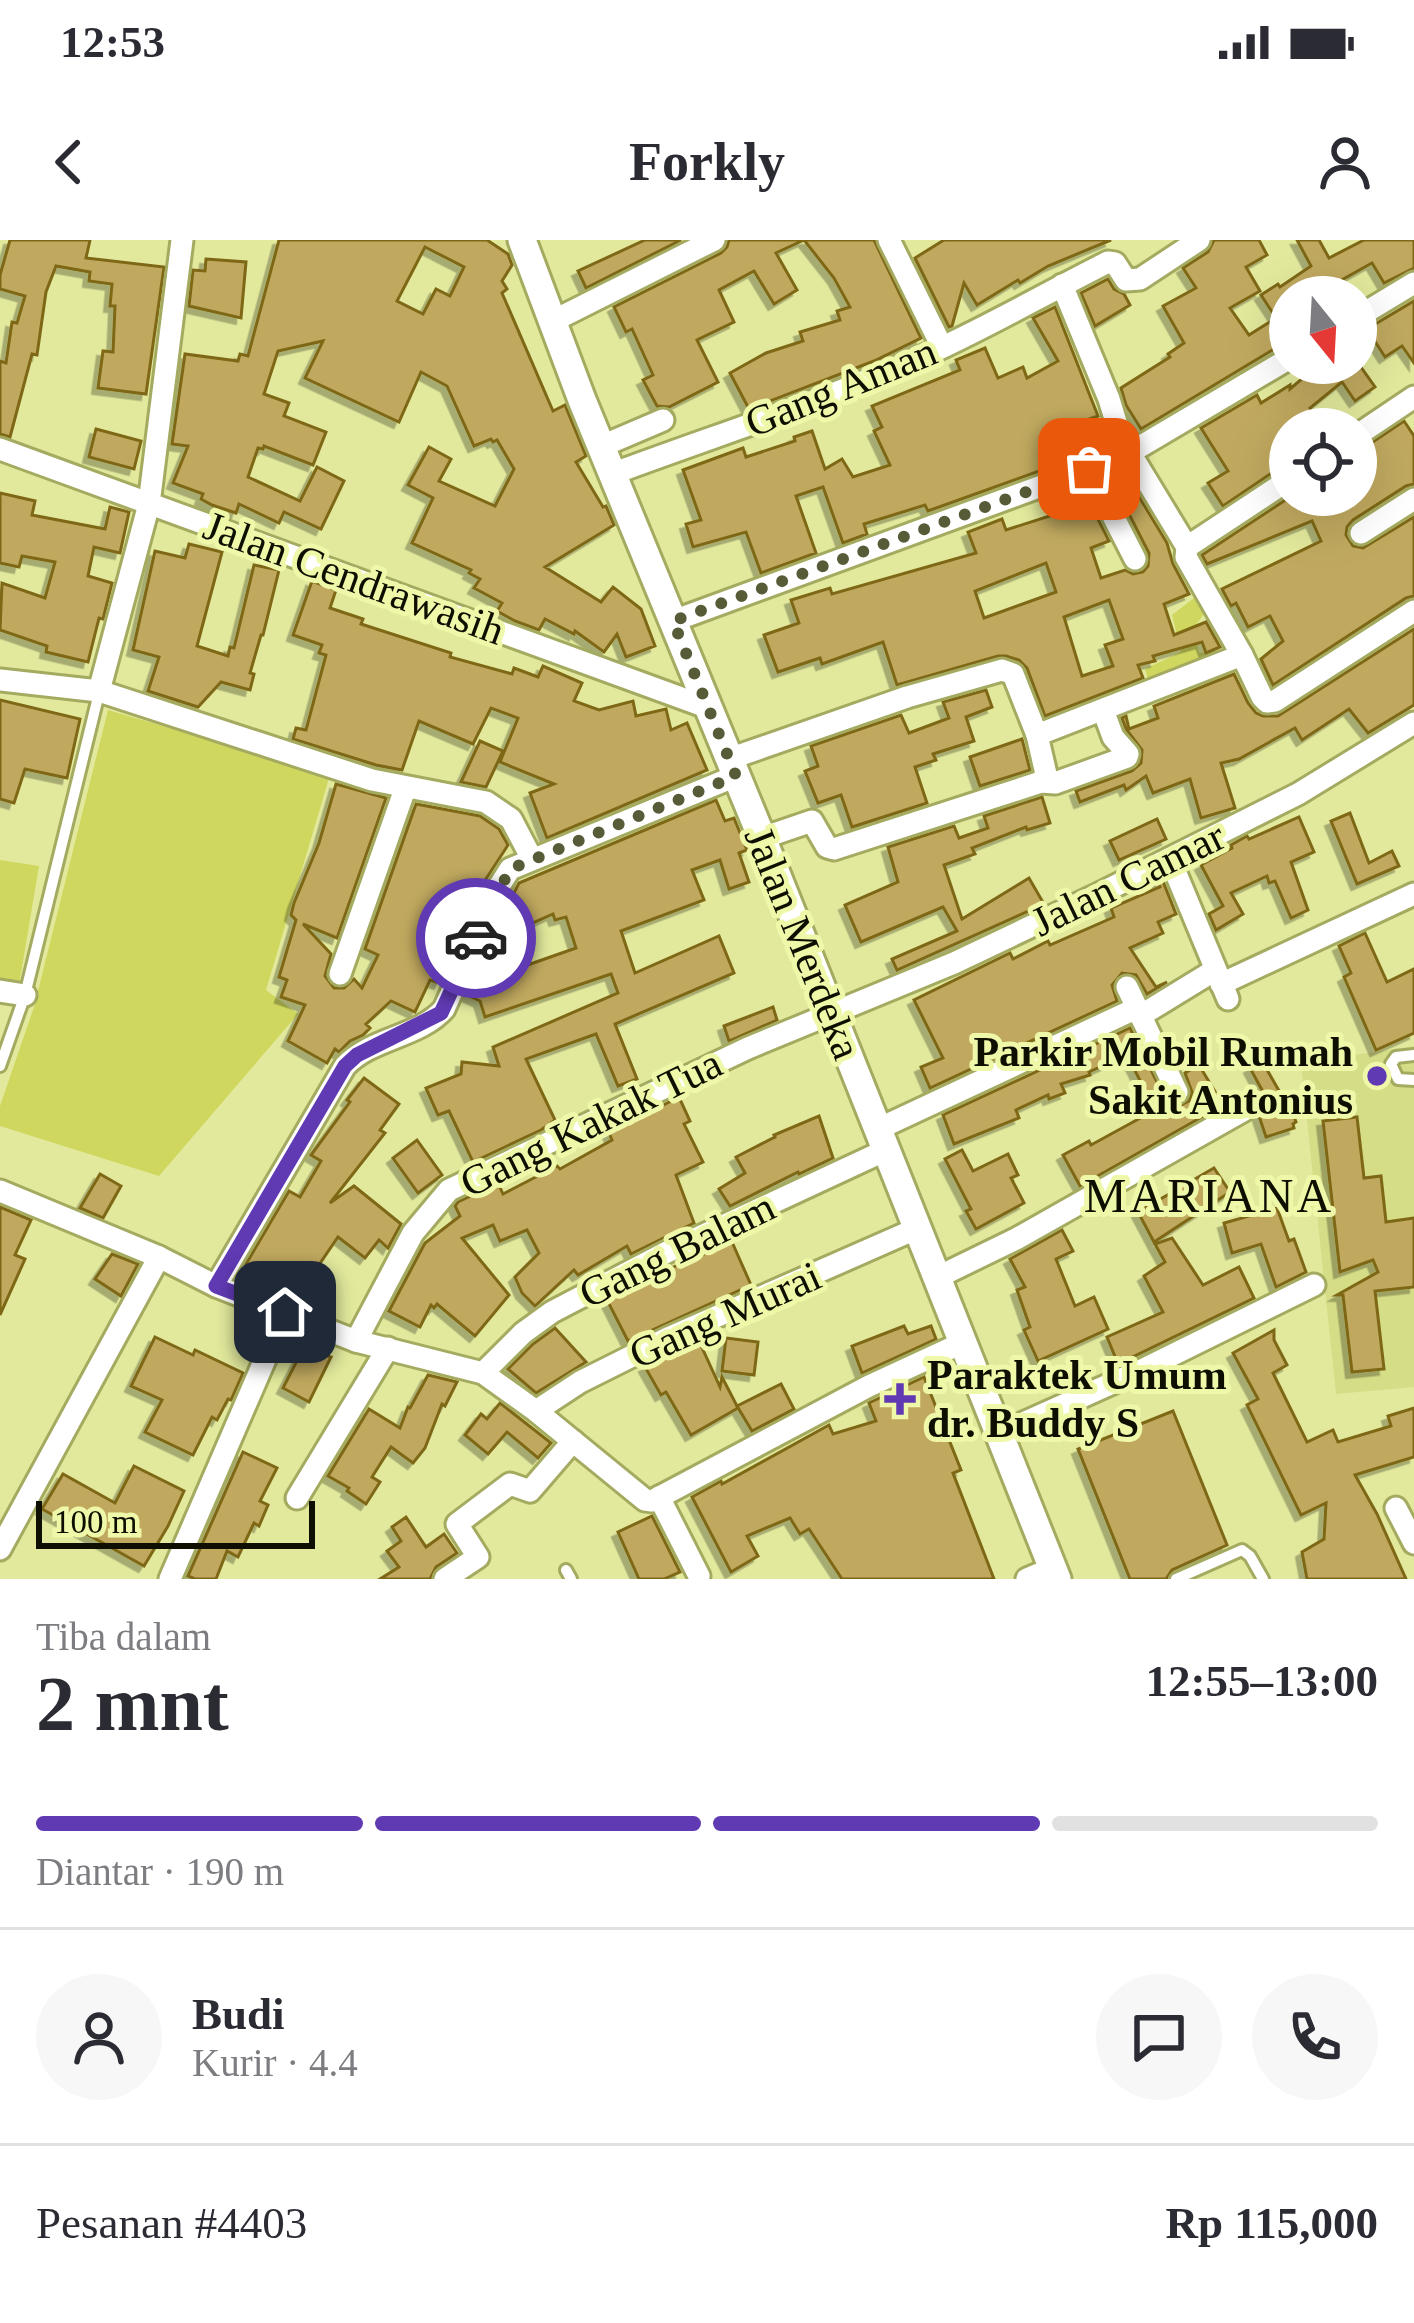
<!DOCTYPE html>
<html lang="id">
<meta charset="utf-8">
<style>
:root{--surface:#fff;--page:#f7f7f7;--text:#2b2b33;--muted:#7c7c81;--line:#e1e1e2;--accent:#603ab3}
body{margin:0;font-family:Georgia,serif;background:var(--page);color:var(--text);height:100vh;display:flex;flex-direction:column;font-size:45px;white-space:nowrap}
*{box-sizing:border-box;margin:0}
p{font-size:39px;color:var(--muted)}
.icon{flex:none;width:66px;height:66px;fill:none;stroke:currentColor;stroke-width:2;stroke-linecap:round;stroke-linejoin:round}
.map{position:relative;height:1339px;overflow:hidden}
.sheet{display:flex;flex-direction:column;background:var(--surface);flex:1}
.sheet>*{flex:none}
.needle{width:78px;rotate:162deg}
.tools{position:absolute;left:1269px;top:36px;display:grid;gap:24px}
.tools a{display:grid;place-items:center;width:108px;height:108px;border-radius:50%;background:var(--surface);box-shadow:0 12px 48px #0002;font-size:60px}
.scale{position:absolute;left:36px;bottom:30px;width:279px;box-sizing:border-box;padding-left:12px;border:6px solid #0e0f00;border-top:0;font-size:33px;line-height:42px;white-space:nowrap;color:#0e0f00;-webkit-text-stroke:9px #eff7a9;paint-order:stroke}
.pin{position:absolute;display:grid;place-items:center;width:102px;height:102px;color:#fff;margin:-51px;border-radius:24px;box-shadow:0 6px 18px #0006}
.courier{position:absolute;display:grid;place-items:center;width:120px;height:120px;margin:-60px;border:9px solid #603ab3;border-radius:50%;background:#fff;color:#222;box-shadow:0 3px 15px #0007}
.overview em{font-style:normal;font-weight:800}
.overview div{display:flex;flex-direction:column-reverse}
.overview{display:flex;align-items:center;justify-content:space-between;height:204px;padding:0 36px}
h1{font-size:78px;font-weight:800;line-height:90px}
.bar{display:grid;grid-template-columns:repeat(4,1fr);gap:18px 12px;align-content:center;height:144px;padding:0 36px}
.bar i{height:15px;border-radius:9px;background:var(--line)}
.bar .selected{background:var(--accent)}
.bar p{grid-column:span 4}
.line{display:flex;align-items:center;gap:30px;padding:0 36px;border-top:3px solid var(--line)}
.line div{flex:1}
.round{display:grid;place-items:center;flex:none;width:126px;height:126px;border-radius:63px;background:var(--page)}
.status{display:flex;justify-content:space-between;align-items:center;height:84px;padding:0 60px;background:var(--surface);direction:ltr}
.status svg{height:33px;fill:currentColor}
header{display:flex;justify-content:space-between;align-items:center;height:156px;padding:0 36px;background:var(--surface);font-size:54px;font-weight:800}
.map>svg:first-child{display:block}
.built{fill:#d6dd87}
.green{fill:#cfd75e}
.building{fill:#c0a95e;stroke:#7e6817;stroke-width:3;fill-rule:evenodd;filter:url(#shadow)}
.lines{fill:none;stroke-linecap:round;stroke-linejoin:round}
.service-casing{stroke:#a4aa5f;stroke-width:16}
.minor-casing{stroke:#a4aa5f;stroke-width:27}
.tertiary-casing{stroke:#a4aa5f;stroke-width:33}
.service{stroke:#fff;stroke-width:10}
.minor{stroke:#fff;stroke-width:21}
.tertiary{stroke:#fff;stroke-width:27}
.done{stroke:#585b37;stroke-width:12;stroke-dasharray:0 21.6}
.route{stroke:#603ab3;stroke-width:15}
.poi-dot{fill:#603ab3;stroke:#eff7a9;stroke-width:4.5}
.labels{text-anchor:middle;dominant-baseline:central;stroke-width:10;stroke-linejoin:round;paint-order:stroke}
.street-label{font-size:42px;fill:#0e0f00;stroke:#eff7a9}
.poi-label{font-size:42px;font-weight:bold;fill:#0e0f00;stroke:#eff7a9;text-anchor:end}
.quarter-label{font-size:48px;letter-spacing:3px;fill:#0e0f00;stroke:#eff7a9}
</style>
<div class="status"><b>12:53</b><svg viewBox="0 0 49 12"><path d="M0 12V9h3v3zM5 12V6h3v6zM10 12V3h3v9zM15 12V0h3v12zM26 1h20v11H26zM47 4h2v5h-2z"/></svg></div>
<header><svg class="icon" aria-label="back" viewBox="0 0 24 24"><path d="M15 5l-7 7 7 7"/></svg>Forkly<svg class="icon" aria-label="person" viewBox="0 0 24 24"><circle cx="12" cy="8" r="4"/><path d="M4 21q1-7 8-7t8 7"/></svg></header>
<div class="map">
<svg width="1414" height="1339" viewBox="0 0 1414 1339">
<defs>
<filter id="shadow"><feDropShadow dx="-5.5" dy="5.5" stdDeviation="0" flood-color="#0004"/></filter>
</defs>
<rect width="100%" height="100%" fill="#e2e99c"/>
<!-- built -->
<path class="built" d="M1414,806V1147L1336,1154L1301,823Z"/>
<!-- green -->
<g class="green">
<path d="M1198,355L1206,371L1194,388L1199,413L1218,410L1219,416L1150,446L1145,429L1181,412L1172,375Z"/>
<path d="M108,470L330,535L266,750L298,774L159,936L0,886V866L34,767Z"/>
<path d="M0,620L39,626L18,751L0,748Z"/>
</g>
<!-- building -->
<g class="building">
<path d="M10,0H90L86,18L164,27L146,154L98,148L103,111L113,112L115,66H110L112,44L89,41L90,32L56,26L46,52L37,115L32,114L10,197L0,194V121L6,123L12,82L17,83L25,56L0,49V35Z"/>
<path d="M279,0H487L508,14L512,25L502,41L507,49L502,53L553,171L565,165L586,216L576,222L603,267L606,266L614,285L545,327L601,362L613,347L641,369L655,406L626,417L617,394L604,412L575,391L574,394L545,379L539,390L515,381L497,371L502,363L474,348L480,339L469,333L471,330L412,303L433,258L408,245L429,207L451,219L439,241L495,266L514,229L497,200L493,202L491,199L474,206L447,146L421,132L399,182L305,138L323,101L278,111L264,154L289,163L284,176L326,192L313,225L264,206L263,209L258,208L248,237L300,261L317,227L344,241L321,289L284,272L279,283L239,264L236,273L212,265L201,259L203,254L173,243L188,206L172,204L185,114L238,121L240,114L248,116ZM425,7L464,27L450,56L436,49L423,74L397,61Z"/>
<path d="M645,0H681L586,48L578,31Z"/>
<path d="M729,0H804L776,13L797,50L774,64L754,31L719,50L734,82L697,100L718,142L669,167L657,166L643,140L653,135L632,89L626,92L614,67L721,13L727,7Z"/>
<path d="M804,0H874L921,98L874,121L749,169L730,133L766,113L803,101L800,92L840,80L837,71L850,67L834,38Z"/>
<path d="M944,0H1111L1048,26L1020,43L1018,40L977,65L964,43L952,86L949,87L915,18Z"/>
<path d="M1214,0H1259L1267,15L1246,27L1260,51L1230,68L1249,95L1276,78L1261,55L1278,44L1280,47L1311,26L1297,0H1319L1329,18L1364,0H1414V28L1384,43L1372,23L1338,42L1347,57H1290V103L1274,109L1141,189L1126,165L1121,148L1170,117L1168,114L1184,103L1163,66L1196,48L1183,28L1208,12Z"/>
<path d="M206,19L246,22L241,78L189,66L193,30L205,31Z"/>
<path d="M1108,39L1114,49L1124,54L1130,65L1095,86L1081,53Z"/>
<path d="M1414,61V123L1402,106L1385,117L1367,89Z"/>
<path d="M1055,67L1098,176L1069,186L1081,216L928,271L925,265L864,284L867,294L843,303L823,247L796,256L816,313L761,333L746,292L693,307L686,284L701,280L683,230L743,208L746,217L795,201L794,197L812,191L825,229L842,219L853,237L890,225L874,191L882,187L872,166L960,130L956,120L985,108L998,138L1023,127L1027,138L1058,121L1033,78Z"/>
<path d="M1330,123H1358L1375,147L1355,161L1342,142L1310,168L1323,189H1290V224L1282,226L1223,266L1208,243L1228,231L1201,188L1257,155L1261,163L1290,145V149L1310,132Z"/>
<path d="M1404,181L1414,196V244L1406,246L1353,280L1347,287L1346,295L1353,306L1363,308L1414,277V356L1406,358L1273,445L1261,419L1283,401L1270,376L1248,387L1236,363L1231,366L1222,349L1321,301L1312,281L1207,324L1202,315L1293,255H1356V211L1364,208Z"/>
<path d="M96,189L141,201L134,229L89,217Z"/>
<path d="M1124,232L1167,303L1173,324L1189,354L1164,364L1174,395L1206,382L1220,407L1206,413L1202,402L1153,416L1155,421L1138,425L1143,438L1045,476L1027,428L1019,420L1006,416H998L897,445L883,402L822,424L820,418L778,432L764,395L799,383L791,360L830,348L832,354L976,313L968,292L1002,279L1006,290L1081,266L1080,262L1088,259L1109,301L1091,308L1101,338L1125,330L1133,334L1143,332L1148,326L1149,313L1110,237ZM1046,323L1056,352L984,378L975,351ZM1109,360L1123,399L1105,405L1113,426L1082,436L1064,377Z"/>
<path d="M0,253L35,261L32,275L105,289L110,267L129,272L120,313L94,307L88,336L112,343L103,379L99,378L88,422L46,412L47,406L0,390L2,343L45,358L55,322L22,316L19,327L0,323Z"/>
<path d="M189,304L222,312L197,406L228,416L230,407L234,408L254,325L279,330L263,395H261L250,433L254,434L250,450L221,442L198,467L148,451L159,417L133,410L155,311L185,318Z"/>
<path d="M312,341L336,350L330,368L363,379L361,384L451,413L450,417L512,434L514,428L538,437L543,426L582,443L574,461L599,470L633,461L636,476L666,469L671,490L687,483L707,530L547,598L530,553L554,544L500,522L518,478L491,468L473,504L419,481L402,530L376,525L293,499L296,488L306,490L326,415L319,413L322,405L293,395Z"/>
<path d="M1414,389V465L1368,493L1349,469L1302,500L1295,488L1239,519L1221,523L1235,568L1201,578L1190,539L1153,553L1146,536L1126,550L1124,545L1080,562L1076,551L1132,531L1141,523L1142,510L1126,489L1122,478L1126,476L1129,489L1158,478L1154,466L1234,434L1248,463L1256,473L1263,476H1278Z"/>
<path d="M986,450L992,467L966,477L974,501L933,514L936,520L915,527L927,563L852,587L841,555L818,563L805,531L818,526L811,506L901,475L909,493L949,478L943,462Z"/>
<path d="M0,460L80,479L67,538L25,529L14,563L0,559Z"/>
<path d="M1022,499L1030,530L980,546L970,517Z"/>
<path d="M480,501L503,511L486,547L461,542Z"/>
<path d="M336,544L386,558L337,698L303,684L331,714L325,736L334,748H344L354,739L362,748L378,715L365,709L416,564L480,576L499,589L508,605L484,642L439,743L430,740L415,772L391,761L366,784L370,788L363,795L350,801L339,812L335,809L327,823L288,801L305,765L281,757L287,740L279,737L296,680L291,675L294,663L319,603Z"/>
<path d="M1042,557L1050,583L1027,590L1026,587L972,608L975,614L944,625L962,679L1029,638L1044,664L897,730L892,719L957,691L943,667L861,702L845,665L898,642L888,607L954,586L959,598L988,588L984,576Z"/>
<path d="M716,560L725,581L734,578L747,610L739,613L749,642L729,649L720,620L692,630L704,660L621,691L635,733L719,696L734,733L615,784L637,839L618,846L596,794L526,819L555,880L541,890L473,922L449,871L438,875L426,848L461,834L462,822L499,826L493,807L618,753L611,734L485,777L480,761L467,755L488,708L514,716L519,728L576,708L566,677L555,680L553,674L490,702L519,643Z"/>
<path d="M1350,573L1369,623L1392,611L1399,626L1357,644L1331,581Z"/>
<path d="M1299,577L1314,612L1291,622L1308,670L1291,678L1275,641L1269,643L1267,636L1231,653L1243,674L1216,690L1209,674L1223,666L1201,625L1232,608L1231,605L1247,596L1249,599Z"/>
<path d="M1157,579L1166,599L1119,620L1110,601Z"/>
<path d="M1162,639L1176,674L1158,682L1163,693L1130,708L1156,747L1167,742L1147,754L1136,735L1122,733L1112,745L1117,761L930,848L921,827L943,818L914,760L1010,713L1013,719L1048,701L1050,705L1114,677L1111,668L1160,647L1158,641Z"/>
<path d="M1365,693L1387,742L1414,729V793L1376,810L1344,737L1351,733L1339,706Z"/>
<path d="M773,767L777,780L729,801L724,786Z"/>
<path d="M1130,788L1168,864L1177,867L1189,861L1192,852L1185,833L1199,825L1223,865L1080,946L1063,915L1089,901L1091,905L1155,870L1127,815L1089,832L1090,835L1061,844L1065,853L1049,859L1048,855L1016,870L1019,878L954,904L943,875Z"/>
<path d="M1262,821L1282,856L1286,855L1296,882L1293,884L1294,888L1266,897L1259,876L1260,863L1268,861L1250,828Z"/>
<path d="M364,838L399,864L380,890L385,893L330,963L354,946L401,984L388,1008L379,1000L365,1018L338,997L297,1057L246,1024L289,951L300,957L321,921L311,915L350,862L347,860Z"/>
<path d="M679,857L690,881L684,884L703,922L676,935L694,983L631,1014L627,1006L578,1035L574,1030L535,1066L522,1053L515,1037L539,1013L527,990L500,1001L493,985L462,998L509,1055L475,1096L437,1064L434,1068L431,1065L420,1087L389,1071L425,1003L460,976L455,966L458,962L498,943L503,954L557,926L560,929L612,900L609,893Z"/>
<path d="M819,876L833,918L799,934L798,932L730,966L719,949L745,933L736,917L775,897L774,895Z"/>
<path d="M1357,877L1364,938L1381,936L1386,982L1414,978V1047L1375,1051L1384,1129L1352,1132L1343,1055H1337L1378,1032L1373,1020L1340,1032L1323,881Z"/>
<path d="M417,900L442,935L418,953L393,918Z"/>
<path d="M962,910L973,931L1008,914L1018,935L1011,938L1024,963L976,989L966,971L971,969L945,919Z"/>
<path d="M1214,928L1230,952L1154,1002L1138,972Z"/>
<path d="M100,934L121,946L103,978L80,968Z"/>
<path d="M0,967L31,980L15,1015L25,1019L0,1075Z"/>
<path d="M1277,968L1289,1001L1294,999L1306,1032L1276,1047L1261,1004L1232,1013L1224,983Z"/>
<path d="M1062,990L1073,1011L1056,1019L1075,1066L1094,1057L1108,1089L1038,1121L1024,1090L1030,1087L1017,1050L1025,1047L1010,1019Z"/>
<path d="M1172,998L1203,1045L1239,1027L1254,1058L1118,1124L1107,1097L1163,1072L1144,1036L1165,1022L1155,1004Z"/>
<path d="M732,1002L751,1045L628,1101L607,1060L659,1033Z"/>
<path d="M112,1014L138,1024L121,1056L95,1039Z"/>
<path d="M904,1086L908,1094L931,1086L936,1099L862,1133L852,1106Z"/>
<path d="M555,1088L586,1122L536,1153L508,1129L533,1104Z"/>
<path d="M1274,1090V1100L1287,1125L1273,1133L1307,1202L1333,1190L1338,1202L1391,1186L1388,1176L1414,1168V1217L1355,1235L1377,1274L1406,1339H1307L1302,1312L1324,1299L1326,1263L1301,1275L1247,1165L1258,1159L1233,1113Z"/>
<path d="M155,1097L193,1115L195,1110L243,1133L231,1160L228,1159L217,1180L212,1177L193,1215L145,1192L162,1160L131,1146Z"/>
<path d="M726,1098L758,1102L754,1135L722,1131Z"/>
<path d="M699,1101L720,1147L722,1137L738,1168L691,1195L666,1152L661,1155L645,1127Z"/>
<path d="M304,1107L331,1117L309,1162L283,1148Z"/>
<path d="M428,1135L457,1142L445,1166L442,1164L425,1208L413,1223L391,1207L372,1237L380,1242L366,1264L347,1251L349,1248L328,1236L369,1169L400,1188L408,1167L410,1168Z"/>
<path d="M924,1137L961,1230L953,1233L994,1339H842L809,1289L800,1294L790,1278L747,1296L758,1316L731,1332L692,1257L721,1241L722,1244L829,1185L833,1194L876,1181L869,1163Z"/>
<path d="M781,1144L794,1169L752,1191L737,1166Z"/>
<path d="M500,1163L551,1203L538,1218L507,1192L488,1214L465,1195L481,1174L487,1179Z"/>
<path d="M1173,1171L1227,1305L1172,1330L1166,1339H1130L1078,1209Z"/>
<path d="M243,1212L277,1228L260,1261L268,1265L259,1286L254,1283L238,1317L227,1311L216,1339H195L188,1336Z"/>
<path d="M134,1226L184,1251L168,1286L144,1326L42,1269L63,1234L115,1263Z"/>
<path d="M652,1276L680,1332L664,1339H639L618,1292Z"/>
<path d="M406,1277L426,1307L444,1294L457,1313L436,1327L430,1339H380L399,1327L387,1311L401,1301L392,1287Z"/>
</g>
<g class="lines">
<!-- service casing -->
<g class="service-casing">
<g id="service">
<path d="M1414,815L1396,817L1391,824L1398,839L1414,840"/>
<path d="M0,826L25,755L99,453"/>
<path d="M566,1330L571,1339"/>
<path d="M1176,1339L1242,1310L1250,1316L1263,1339"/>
</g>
</g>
<!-- minor casing -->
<g class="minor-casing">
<g id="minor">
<path d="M182,0L149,264L99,451L372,540L486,562L511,579L532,619"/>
<path d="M889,0L942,107"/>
<path d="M1062,45L1109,159L1126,215"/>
<path d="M1356,78L1414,43"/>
<path d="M553,81L714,0"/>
<path d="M1356,196L1414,157"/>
<path d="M602,206L663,180"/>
<path d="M0,209L709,468"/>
<path d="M1130,213L1187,307L1186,317L1242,415L1262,457L1267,462L1275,461L1414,371"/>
<path d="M1089,229L1135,319"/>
<path d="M612,234C714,196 818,163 917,119C983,90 1044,54 1108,22L1115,23L1126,40L1140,39L1199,0"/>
<path d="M1361,293L1414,259"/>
<path d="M1187,307L1290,239"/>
<path d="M673,381L1126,215L1290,118"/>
<path d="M0,440L99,451"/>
<path d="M729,519L907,457L1002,430L1013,434L1037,495"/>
<path d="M1041,542L1055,543L1127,517L1128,514L1113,497L1103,470"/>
<path d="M762,598L812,581L827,607L834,609L1041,542L1046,534L1037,495L1242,415"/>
<path d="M1170,619L1228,759"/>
<path d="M340,734L405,549"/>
<path d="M1221,744L1414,654"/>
<path d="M1127,747L1177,852"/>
<path d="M0,751L25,755"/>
<path d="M1140,776L1215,730"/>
<path d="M878,889L1137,768"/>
<path d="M0,951L159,1017L216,1046L356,1101L483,1133L536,1171L645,1260L652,1261L869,1146L962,1103"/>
<path d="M938,1037L1016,999L1246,869"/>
<path d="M216,1046L345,826C371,798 419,797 444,769L498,648L510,629L736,536"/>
<path d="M356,1101L413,993L449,950L748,808L954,723L1099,654L1298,554L1414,483"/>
<path d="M483,1133L523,1093L552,1072L667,1012L886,910"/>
<path d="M536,1171L580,1142L670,1097L918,988"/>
<path d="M999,1194L1146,1128L1314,1045"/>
<path d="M659,1257L699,1336"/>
<path d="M297,1258L388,1108"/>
<path d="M1396,1268L1414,1303"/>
<path d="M0,1309L159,1017"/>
<path d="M170,1339L285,1073"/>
<path d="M445,1339L478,1317L457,1284L510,1244L530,1251L573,1201"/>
<path d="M1027,1339L1053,1328"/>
</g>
</g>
<!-- tertiary casing -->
<g class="tertiary-casing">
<path id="tertiary" d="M522,0L582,160L762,598L1057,1339"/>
</g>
<!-- service -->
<use href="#service" class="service"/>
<!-- minor -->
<use href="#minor" class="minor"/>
<!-- tertiary -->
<use href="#tertiary" class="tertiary"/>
</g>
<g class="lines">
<!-- done -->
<path class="done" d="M476,698L510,629L736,536L673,381L1089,229"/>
<!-- route -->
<path class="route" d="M285,1072L216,1046L345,826L357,815L441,773L476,698"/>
</g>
<!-- markers -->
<g class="poi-dot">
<circle cx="1377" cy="836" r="12"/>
<path d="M894 1141h12v12h12v12h-12v12h-12v-12h-12v-12h12z"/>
</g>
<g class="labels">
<!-- street labels -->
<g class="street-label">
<text transform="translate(841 147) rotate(-22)">Gang Aman</text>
<text transform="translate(354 338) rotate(20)">Jalan Cendrawasih</text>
<text transform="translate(1128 639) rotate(-26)">Jalan Camar</text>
<text transform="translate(803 703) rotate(68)">Jalan Merdeka</text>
<text transform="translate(591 883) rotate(-26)">Gang Kakak Tua</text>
<text transform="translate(677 1010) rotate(-26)">Gang Balam</text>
<text transform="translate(725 1075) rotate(-24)">Gang Murai</text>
</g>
<!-- poi labels -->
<g class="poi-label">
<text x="1353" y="812">Parkir Mobil Rumah<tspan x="1353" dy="48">Sakit Antonius</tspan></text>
<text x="927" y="1135" text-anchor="start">Paraktek Umum<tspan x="927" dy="48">dr. Buddy S</tspan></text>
</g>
<!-- quarter labels -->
<g class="quarter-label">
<text x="1209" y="955">MARIANA</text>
</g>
</g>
</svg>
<div class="tools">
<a><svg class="needle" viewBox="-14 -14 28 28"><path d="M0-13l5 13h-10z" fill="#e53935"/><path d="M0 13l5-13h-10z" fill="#7c7c81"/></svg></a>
<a><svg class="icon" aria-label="locate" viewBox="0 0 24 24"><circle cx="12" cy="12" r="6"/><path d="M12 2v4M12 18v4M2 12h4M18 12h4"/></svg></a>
</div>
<div class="scale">100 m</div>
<div class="pin" style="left:1089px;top:229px;background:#ea580c"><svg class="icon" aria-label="bag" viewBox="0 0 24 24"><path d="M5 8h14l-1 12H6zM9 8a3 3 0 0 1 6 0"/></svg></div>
<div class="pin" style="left:285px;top:1072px;background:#1f2937"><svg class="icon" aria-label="home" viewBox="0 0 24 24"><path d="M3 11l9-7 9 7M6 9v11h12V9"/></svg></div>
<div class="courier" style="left:476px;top:698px"><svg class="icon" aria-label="car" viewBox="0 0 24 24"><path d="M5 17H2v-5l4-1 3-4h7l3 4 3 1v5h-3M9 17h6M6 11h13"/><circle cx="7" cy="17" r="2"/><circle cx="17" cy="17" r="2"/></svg></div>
</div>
<section class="sheet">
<div class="overview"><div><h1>2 mnt</h1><p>Tiba dalam</p></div><em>12:55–13:00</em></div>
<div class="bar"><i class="selected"></i><i class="selected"></i><i class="selected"></i><i></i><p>Diantar · 190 m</p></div>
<div class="line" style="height:216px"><a class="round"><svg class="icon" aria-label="person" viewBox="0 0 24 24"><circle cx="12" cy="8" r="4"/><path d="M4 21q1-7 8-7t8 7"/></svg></a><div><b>Budi</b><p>Kurir · 4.4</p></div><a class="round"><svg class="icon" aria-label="chat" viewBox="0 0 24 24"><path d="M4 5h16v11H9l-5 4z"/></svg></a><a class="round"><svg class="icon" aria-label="phone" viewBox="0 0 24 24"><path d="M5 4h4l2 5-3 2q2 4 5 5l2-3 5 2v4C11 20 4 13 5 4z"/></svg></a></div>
<div class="line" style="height:156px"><div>Pesanan #4403</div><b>Rp 115,000</b></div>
</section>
